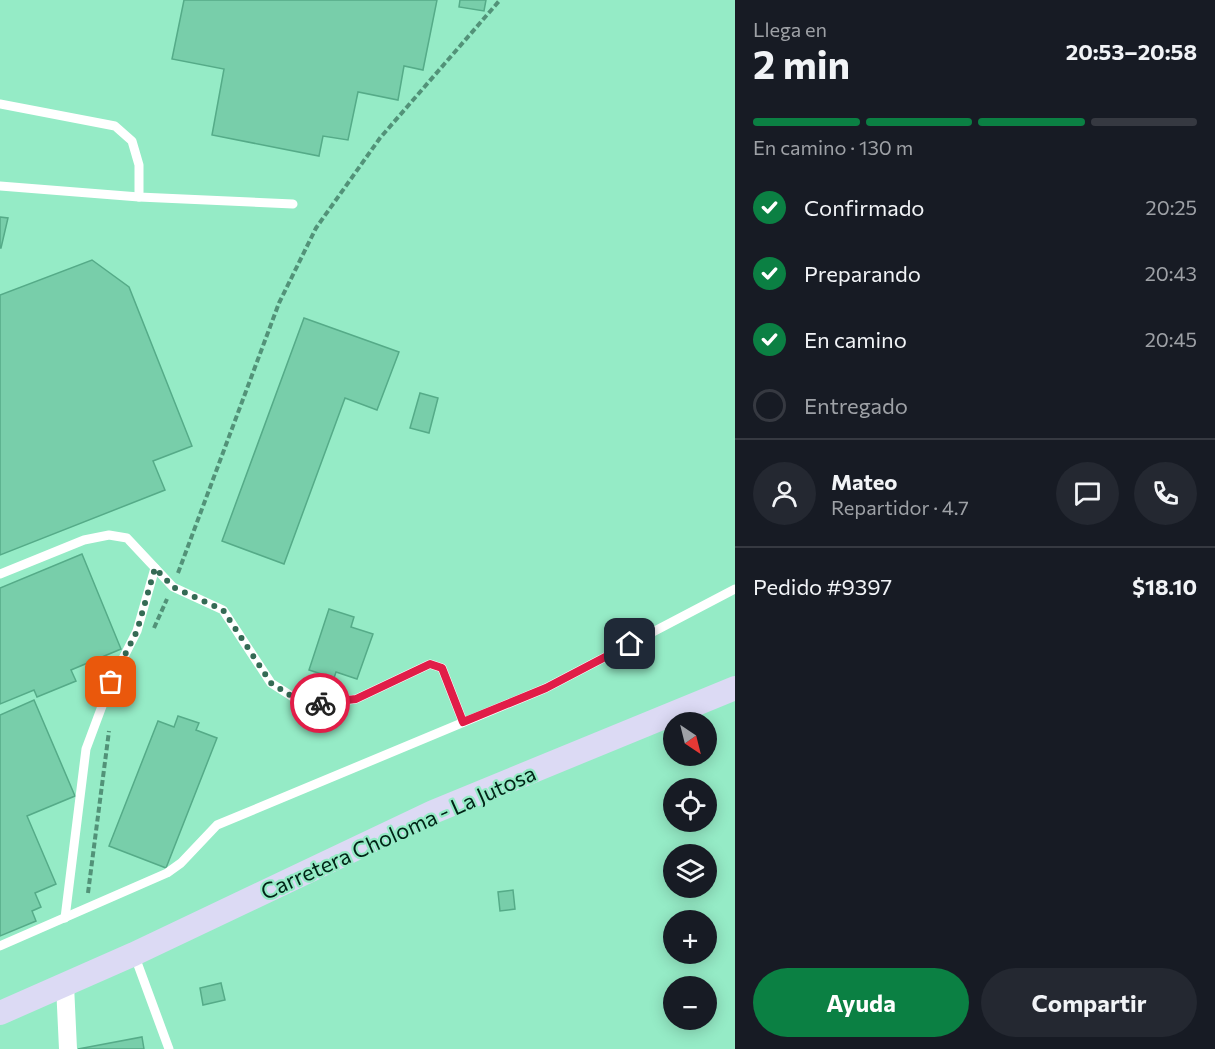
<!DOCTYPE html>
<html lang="es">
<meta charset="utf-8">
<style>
:root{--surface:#171b24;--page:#242831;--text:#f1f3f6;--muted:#9ea1a6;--line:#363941;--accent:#0b8043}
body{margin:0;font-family:Commissioner,sans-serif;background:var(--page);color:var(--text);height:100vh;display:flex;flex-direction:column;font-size:22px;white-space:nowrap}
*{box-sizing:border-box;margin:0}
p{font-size:20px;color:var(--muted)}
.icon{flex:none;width:33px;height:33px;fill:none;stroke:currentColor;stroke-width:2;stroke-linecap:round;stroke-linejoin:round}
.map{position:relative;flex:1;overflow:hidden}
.panel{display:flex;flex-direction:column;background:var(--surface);width:480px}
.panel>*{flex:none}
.needle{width:39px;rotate:145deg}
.buttons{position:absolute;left:663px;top:712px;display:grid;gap:12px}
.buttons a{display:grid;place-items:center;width:54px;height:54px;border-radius:50%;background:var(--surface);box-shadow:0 3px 15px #0003;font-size:30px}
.pin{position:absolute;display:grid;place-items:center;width:51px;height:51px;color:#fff;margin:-26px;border-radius:12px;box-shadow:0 3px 9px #0006}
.courier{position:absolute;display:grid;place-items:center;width:60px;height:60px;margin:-30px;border:4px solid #e11d48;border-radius:50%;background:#fff;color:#222;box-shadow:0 2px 8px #0007}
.overview em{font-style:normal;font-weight:700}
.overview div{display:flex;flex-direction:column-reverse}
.overview{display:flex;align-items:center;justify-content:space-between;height:102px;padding:0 18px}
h1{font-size:39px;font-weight:700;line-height:45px}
.bar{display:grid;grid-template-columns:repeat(4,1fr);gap:9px 6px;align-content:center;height:72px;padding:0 18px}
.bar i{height:8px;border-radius:4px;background:var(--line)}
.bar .current{background:var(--accent)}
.bar p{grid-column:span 4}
.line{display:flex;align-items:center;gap:15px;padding:0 18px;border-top:2px solid var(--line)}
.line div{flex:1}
.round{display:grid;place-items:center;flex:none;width:63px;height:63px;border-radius:32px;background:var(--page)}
ol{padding:0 18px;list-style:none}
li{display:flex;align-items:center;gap:18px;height:66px}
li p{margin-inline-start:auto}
li .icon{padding:6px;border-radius:50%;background:var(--accent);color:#fff;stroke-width:4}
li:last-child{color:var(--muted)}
li i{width:33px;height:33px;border:3px solid var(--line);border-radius:50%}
.primary-button{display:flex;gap:12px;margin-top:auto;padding:12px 18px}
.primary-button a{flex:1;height:69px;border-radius:36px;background:var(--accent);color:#fff;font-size:24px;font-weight:700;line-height:69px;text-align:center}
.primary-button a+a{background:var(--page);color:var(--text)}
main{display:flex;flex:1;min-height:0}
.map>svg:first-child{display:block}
.building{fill:#78ceaa;stroke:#55ab88;stroke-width:1.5}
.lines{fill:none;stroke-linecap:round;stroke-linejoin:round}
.path{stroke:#529278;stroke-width:4;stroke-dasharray:6 3;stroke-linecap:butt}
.lane{stroke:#fff;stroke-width:9}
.street{stroke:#fff;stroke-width:18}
.secondary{stroke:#dcdaf4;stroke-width:24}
.done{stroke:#346a54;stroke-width:6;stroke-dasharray:0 10.8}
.route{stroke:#e11d48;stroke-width:8}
.labels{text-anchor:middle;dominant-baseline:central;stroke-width:4.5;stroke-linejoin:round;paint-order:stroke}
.street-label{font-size:22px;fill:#002417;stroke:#95ebc6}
</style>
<main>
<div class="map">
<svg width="735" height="1049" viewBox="0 0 735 1049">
<rect width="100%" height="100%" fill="#95ebc6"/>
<!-- building -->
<g class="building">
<path d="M184,0H437L423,70L404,66L398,100L358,92L348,140L323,136L319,156L212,135L224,69L172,59Z"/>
<path d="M460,0H486L484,11L459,7Z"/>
<path d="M0,217L8,218L1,248H0Z"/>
<path d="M92,260L129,287L192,446L153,461L165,490L0,555V295Z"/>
<path d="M304,318L399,352L377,410L345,398L284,564L222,541Z"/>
<path d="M420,393L438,398L429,433L410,428Z"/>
<path d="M82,554L121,649L71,670L76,681L37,697L34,690L0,704V588Z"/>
<path d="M329,609L354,617L351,627L373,634L357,679L336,672L334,678L309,670Z"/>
<path d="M34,700L75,796L27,816L56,884L35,893L41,907L32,911L36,921L0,936V715Z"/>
<path d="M178,716L199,723L196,730L217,738L166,868L109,846L158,721L174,727Z"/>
<path d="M513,890L515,909L500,911L498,892Z"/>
<path d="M221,983L225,1000L203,1005L200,988Z"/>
<path d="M142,1037L144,1049H78Z"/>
</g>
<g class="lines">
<!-- path -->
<g class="path">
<path d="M178,573L279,303L316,228L380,138L500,0"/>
<path d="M154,628L167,599"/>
<path d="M123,696L131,678"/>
<path d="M88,893L109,731"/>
</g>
<!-- lane -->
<g class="lane">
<path d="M0,104L115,126L132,141L139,165V197"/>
<path d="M0,186L139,197L293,204"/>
<path d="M0,574L84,540L109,535L127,538L173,587L223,610L271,683L296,699L322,704L356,699L430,664L442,668L463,722"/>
<path d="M65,918L86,749L111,682L137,631L155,568"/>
<path d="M0,946L167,873L181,863L217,825L546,688L735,589"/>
<path d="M134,954L169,1049"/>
</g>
<!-- street -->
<path class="street" d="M65,985L68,1049"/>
<!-- secondary -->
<path class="secondary" d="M0,1013L134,954L433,812L735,688"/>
</g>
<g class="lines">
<!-- done -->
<path class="done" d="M111,682L137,631L155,568L173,587L223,610L271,683L296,699L320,703"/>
<!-- route -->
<path class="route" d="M320,703L356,699L430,664L442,668L463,722L546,688L630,644"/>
</g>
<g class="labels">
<!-- street labels -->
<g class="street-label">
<text transform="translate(398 832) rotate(-24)">Carretera Choloma - La Jutosa</text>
</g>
</g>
</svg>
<div class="buttons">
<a><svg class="needle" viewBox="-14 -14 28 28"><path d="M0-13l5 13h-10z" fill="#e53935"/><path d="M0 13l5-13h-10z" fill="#9ea1a6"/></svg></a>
<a><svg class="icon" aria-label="locate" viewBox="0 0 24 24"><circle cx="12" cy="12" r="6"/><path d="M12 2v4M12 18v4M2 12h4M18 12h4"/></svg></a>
<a><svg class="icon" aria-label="layers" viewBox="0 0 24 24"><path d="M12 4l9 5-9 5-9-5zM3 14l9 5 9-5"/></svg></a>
<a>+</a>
<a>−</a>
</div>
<div class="pin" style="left:111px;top:682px;background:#ea580c"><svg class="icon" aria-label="bag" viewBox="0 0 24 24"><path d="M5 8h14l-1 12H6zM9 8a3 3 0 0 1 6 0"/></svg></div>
<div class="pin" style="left:630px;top:644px;background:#1f2937"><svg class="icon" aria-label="home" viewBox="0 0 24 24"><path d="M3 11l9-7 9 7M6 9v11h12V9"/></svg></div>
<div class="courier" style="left:320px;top:703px"><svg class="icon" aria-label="bike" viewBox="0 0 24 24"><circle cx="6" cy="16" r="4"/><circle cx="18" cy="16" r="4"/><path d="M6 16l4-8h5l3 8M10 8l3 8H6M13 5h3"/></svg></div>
</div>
<section class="panel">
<div class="overview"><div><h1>2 min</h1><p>Llega en</p></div><em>20:53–20:58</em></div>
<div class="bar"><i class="current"></i><i class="current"></i><i class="current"></i><i></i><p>En camino · 130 m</p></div>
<ol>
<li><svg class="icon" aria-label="check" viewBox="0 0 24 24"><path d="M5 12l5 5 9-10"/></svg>Confirmado<p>20:25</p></li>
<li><svg class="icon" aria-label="check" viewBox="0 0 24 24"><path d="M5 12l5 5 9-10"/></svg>Preparando<p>20:43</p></li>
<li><svg class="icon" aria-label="check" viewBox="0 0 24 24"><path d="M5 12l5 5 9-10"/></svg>En camino<p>20:45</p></li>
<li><i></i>Entregado</li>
</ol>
<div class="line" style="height:108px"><a class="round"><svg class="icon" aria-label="person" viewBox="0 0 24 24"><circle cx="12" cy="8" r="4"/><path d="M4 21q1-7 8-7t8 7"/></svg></a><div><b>Mateo</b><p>Repartidor · 4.7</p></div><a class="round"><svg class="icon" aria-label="chat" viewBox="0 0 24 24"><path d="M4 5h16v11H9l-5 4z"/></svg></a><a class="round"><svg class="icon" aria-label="phone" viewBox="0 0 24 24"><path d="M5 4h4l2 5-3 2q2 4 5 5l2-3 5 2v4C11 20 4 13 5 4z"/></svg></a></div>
<div class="line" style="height:78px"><div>Pedido #9397</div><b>$18.10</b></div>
<div class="primary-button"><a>Ayuda</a><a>Compartir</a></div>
</section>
</main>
